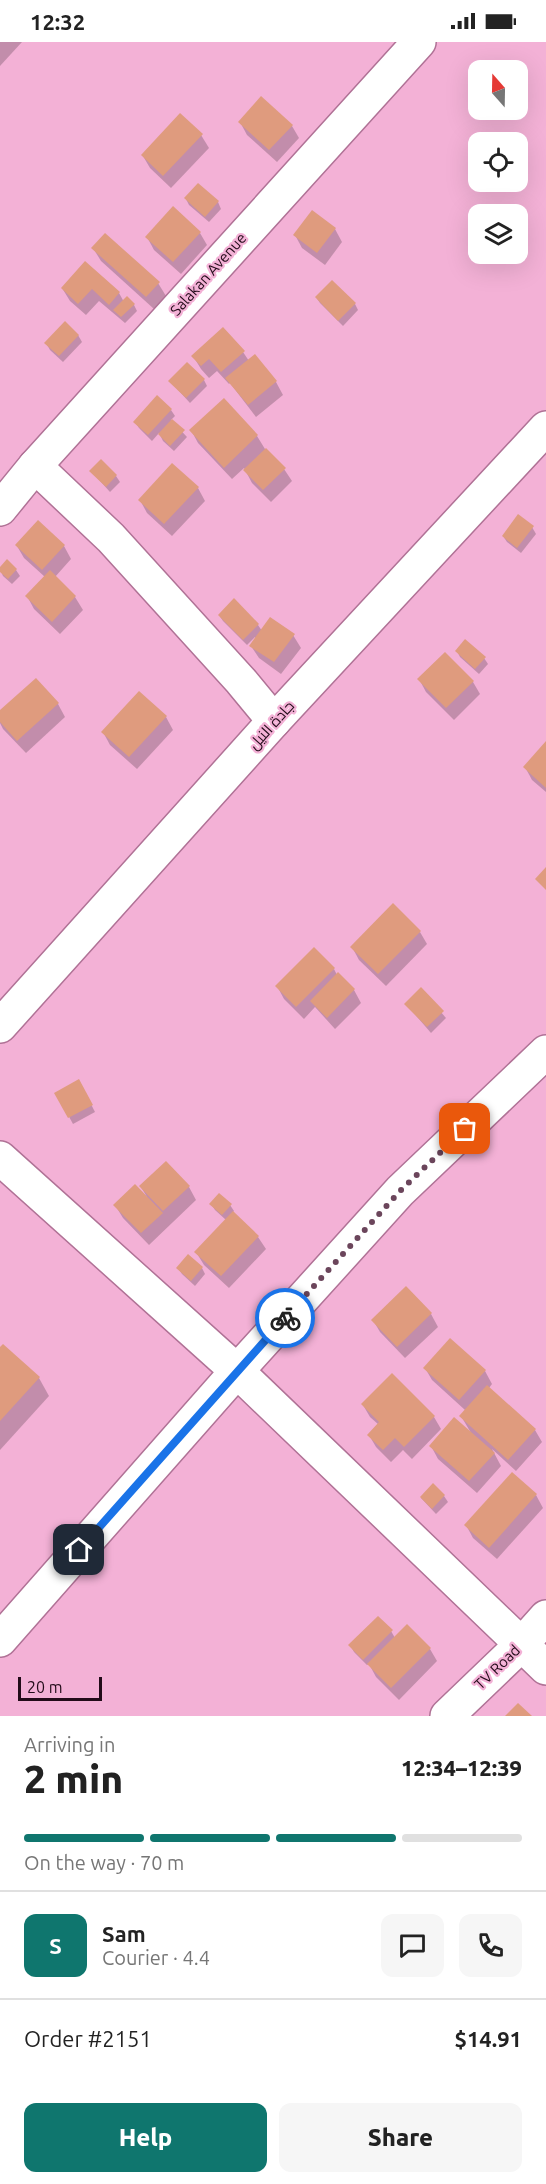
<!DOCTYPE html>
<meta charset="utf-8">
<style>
:root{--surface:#fff;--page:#f6f6f6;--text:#222;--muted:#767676;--line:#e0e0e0;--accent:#0f766e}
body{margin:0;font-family:Ubuntu,Cairo,sans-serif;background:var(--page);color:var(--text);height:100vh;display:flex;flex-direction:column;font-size:22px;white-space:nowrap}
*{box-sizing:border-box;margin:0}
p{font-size:20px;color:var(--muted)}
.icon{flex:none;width:33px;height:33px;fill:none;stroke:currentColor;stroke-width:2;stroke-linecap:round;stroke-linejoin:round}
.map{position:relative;height:1674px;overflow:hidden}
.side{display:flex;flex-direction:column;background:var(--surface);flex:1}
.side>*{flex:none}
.needle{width:39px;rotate:340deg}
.tools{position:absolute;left:468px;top:18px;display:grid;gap:12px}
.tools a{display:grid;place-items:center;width:60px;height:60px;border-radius:12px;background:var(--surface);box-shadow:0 6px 24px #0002;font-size:30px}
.scale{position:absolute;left:18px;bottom:15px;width:84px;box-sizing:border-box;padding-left:6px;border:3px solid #220b19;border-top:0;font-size:16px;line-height:21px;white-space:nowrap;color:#220b19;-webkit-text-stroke:4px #f3b1d6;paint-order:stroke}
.pin{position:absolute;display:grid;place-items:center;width:51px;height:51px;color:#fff;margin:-26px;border-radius:12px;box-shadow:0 3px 9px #0006}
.courier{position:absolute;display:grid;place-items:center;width:60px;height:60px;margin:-30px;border:4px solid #1a73e8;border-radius:50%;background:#fff;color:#222;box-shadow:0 2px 8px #0007}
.headline em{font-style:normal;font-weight:800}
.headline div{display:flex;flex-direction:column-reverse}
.headline{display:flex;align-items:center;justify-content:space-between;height:102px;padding:0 24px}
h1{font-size:39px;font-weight:800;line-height:45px}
.bar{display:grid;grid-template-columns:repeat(4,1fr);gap:9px 6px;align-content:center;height:72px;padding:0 24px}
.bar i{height:8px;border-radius:4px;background:var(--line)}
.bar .on{background:var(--accent)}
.bar p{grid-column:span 4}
.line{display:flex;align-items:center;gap:15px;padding:0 24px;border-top:2px solid var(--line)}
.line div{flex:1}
.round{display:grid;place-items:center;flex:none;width:63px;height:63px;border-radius:12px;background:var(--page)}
.primary-button{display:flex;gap:12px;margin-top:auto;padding:12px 24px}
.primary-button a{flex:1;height:69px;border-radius:12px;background:var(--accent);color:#fff;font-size:24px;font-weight:800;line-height:69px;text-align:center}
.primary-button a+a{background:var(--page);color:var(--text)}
.status{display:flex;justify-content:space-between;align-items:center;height:42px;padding:0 30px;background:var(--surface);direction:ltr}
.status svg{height:16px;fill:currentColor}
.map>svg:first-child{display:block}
.shadow{fill:#0003}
.building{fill:#df9b7e}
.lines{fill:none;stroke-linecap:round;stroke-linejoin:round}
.minor-casing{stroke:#b07296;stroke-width:36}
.minor{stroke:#fff;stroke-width:33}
.done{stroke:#6b455b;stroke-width:6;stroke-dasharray:0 10.8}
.route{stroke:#1a73e8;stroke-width:8}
.labels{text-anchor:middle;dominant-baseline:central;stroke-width:4.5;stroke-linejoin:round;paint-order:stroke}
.street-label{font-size:15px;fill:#220b19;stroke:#f3b1d6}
</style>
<div class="status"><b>12:32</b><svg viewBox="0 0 49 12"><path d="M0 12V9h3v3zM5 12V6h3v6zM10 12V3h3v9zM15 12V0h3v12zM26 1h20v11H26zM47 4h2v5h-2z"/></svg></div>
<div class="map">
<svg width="546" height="1674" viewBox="0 0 546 1674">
<rect width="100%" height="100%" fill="#f3b1d6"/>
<!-- shadow -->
<g class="shadow">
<path d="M0,0H22L0,24Z"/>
<path d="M240,80L292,84L299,96L277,120L247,93Z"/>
<path d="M201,93L209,106L171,146L150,126L143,114Z"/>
<path d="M186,157L218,160L221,167L209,180L189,163Z"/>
<path d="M312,170L335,187L342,200L325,223L302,206L295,193Z"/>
<path d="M200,191L207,203L181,232L154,208L147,195Z"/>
<path d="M93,206L158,241L166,254L154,267L101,219Z"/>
<path d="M85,221L119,251L124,260L134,263L137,269L125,281L99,259L86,273L70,259L62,246Z"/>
<path d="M316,255L355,262L358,268L343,284L320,261Z"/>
<path d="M78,293L82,300L63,320L50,308L46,301Z"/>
<path d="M243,310L249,319L254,314L276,340L283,353L256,375L230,341L229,342L217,329L209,336L201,327L193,314Z"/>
<path d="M204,338L207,344L190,361L170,339Z"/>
<path d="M224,358L257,394L265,407L284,427L292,439L271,460L252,441L244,426L232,437L198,401L191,388Z"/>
<path d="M171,368L175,374L171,378L187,395L174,409L163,399L159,391L152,399L139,386L135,380Z"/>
<path d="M101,419L116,434L120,440L110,450L91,429Z"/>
<path d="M198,446L205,459L172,494L147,471L140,458Z"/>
<path d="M532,485L536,492L521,511L507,500L503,494Z"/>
<path d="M17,504H64L71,517L55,535L75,555L83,568L60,592L34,567L27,554L45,535L24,516Z"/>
<path d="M0,527L16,528L20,534L12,542L3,534Z"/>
<path d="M219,573L258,583L262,589L293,593L301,606L281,632L259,616L251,604L256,597L255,595L247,603L223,579Z"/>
<path d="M457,609L484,616L488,622L479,632L460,615Z"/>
<path d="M419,637L473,640L480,652L454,678L426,650Z"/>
<path d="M36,638L58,662L65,675L26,711L3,687L0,681V670Z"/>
<path d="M166,675L173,688L137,727L110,703L103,690Z"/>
<path d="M546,702V750L532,738L525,725Z"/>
<path d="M420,890L427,902L386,944L359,918L352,905Z"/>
<path d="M334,927L337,933L354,948L361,961L335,987L315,965L304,977L284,957L277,944Z"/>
<path d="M421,947L446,976L431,991L406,962Z"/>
<path d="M79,1039L95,1070L73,1082L56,1051Z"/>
<path d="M141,1145H189L196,1158L149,1203L123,1176L115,1163L147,1155Z"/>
<path d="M211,1162L230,1163L234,1169L232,1171L258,1195L266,1207L229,1246L204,1223L196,1210L226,1178L215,1168Z"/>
<path d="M178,1226H202L205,1232L195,1244L182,1232Z"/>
<path d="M431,1272L438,1285L405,1316L380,1290L373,1278Z"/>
<path d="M450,1298L485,1329L492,1342L489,1346L535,1388L542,1400L516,1429L492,1407L501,1424L477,1451L438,1417L431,1404L471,1391L461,1374L465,1368L432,1338L425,1326Z"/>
<path d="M3,1304L39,1336L49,1354L0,1408V1307Z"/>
<path d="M363,1363L434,1375L441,1387L412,1417L403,1408L391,1420L376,1405L369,1393L379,1383L370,1375Z"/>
<path d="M536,1453L543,1466L497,1517L473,1496L466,1483Z"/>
<path d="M444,1454L448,1460L436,1472L421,1456Z"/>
<path d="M391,1589L395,1596L430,1607L437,1619L399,1658L376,1635L369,1622L367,1623L354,1610L350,1603Z"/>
</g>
<!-- building -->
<g class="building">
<path d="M261,54L293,83L269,108L238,80Z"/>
<path d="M180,71L203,92L163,134L141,113Z"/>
<path d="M198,141L219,159L205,175L184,156Z"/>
<path d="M173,164L201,190L173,220L145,195Z"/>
<path d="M312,168L336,186L317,211L293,193Z"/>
<path d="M105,191L160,240L146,255L91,206Z"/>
<path d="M85,219L120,250L109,263L92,247L78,262L61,246Z"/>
<path d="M332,238L356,261L338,279L315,255Z"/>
<path d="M127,254L135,262L121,275L113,268Z"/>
<path d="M65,279L79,293L59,314L44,301Z"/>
<path d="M223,285L245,309L221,330L209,317L201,324L191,314Z"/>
<path d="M255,312L277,339L248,363L225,336Z"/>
<path d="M187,320L205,337L186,356L168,339Z"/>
<path d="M157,353L172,367L148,393L133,380Z"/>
<path d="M224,356L258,393L224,426L189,388Z"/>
<path d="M172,377L185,388L170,404L158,392Z"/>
<path d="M266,406L286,426L263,448L243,428Z"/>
<path d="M101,417L117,433L106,445L89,429Z"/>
<path d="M172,421L199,445L164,482L138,458Z"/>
<path d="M518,472L534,484L517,506L502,494Z"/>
<path d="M38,478L65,503L42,528L15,503Z"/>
<path d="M7,517L17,527L8,537L0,530V525Z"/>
<path d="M50,528L76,554L52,580L25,554Z"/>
<path d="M234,556L259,582L243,598L218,573Z"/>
<path d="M270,575L295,592L274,620L249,604Z"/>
<path d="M465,597L486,615L475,627L455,609Z"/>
<path d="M445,610L474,639L446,666L417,637Z"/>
<path d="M36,636L59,661L17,699L0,680V668Z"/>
<path d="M139,649L167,674L129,715L101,690Z"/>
<path d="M546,699V746L523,725Z"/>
<path d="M546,825V848L535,837Z"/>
<path d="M393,861L421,889L378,932L350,905Z"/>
<path d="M314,905L335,926L296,965L275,944Z"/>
<path d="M338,930L355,947L327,976L310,959Z"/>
<path d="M421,945L444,969L427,985L404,962Z"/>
<path d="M79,1037L93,1063L68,1076L54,1051Z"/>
<path d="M166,1119L190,1144L163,1169L139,1144Z"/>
<path d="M135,1142L163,1171L141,1191L113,1163Z"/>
<path d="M219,1151L232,1162L222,1173L209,1162Z"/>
<path d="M233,1169L259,1194L221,1234L194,1210Z"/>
<path d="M188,1212L203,1225L191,1239L176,1226Z"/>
<path d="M406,1244L432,1271L397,1305L371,1278Z"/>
<path d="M450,1296L486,1328L459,1358L423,1326Z"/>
<path d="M3,1302L40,1335L0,1379V1305Z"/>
<path d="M392,1331L435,1374L404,1405L395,1396L383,1408L367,1393L379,1380L361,1362Z"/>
<path d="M487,1343L536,1387L508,1418L459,1374Z"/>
<path d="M454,1375L495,1411L469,1439L429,1404Z"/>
<path d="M512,1430L537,1452L489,1506L464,1483Z"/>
<path d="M433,1441L445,1453L432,1467L420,1455Z"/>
<path d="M378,1574L393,1588L363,1618L348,1603Z"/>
<path d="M407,1582L431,1606L391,1646L367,1622Z"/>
<path d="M518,1661L532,1674H505Z"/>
</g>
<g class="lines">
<!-- minor casing -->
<g class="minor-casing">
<g id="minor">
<path d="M35,424L111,496L241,639L274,679"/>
<path d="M0,467L35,424L419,0"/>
<path d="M0,984L274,679L546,386"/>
<path d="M0,1116L237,1329L546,1626"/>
<path d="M0,1598L237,1329L400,1149L546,1010"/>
<path d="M447,1674L521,1603L546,1575"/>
</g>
</g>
<!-- minor -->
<use href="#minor" class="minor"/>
</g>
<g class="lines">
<!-- done -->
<path class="done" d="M285,1276L400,1149L465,1087"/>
<!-- route -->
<path class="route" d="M79,1508L285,1276"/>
</g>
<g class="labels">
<!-- street labels -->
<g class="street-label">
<text transform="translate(208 232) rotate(-48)">Salakan Avenue</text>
<text transform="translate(271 683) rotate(-48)">جادة النيل</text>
<text transform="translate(497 1625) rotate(-44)">TV Road</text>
</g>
</g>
</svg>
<div class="tools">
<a><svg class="needle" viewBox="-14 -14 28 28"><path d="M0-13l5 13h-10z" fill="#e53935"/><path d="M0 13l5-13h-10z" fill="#767676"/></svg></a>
<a><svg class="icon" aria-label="locate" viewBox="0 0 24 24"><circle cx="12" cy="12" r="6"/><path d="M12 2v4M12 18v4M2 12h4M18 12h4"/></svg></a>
<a><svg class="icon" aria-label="layers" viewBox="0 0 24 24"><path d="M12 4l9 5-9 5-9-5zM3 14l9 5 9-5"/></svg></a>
</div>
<div class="scale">20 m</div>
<div class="pin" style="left:465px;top:1087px;background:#ea580c"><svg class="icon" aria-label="bag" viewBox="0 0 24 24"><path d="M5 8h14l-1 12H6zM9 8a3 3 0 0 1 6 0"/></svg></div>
<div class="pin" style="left:79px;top:1508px;background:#1f2937"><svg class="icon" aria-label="home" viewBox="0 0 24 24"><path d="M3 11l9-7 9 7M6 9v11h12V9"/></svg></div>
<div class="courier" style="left:285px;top:1276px"><svg class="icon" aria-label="bike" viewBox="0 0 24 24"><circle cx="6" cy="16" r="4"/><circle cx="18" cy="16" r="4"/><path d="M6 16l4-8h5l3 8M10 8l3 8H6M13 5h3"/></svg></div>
</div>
<section class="side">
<div class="headline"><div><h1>2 min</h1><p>Arriving in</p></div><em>12:34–12:39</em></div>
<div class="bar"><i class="on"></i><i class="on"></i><i class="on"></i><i></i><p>On the way · 70 m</p></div>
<div class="line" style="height:108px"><b class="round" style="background:var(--accent);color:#fff">S</b><div><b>Sam</b><p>Courier · 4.4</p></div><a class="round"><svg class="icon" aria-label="chat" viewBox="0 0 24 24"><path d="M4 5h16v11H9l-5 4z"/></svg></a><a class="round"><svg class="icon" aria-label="phone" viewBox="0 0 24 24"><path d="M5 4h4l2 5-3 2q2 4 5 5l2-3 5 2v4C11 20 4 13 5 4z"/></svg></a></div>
<div class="line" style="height:78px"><div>Order #2151</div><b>$14.91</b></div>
<div class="primary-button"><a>Help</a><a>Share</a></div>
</section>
